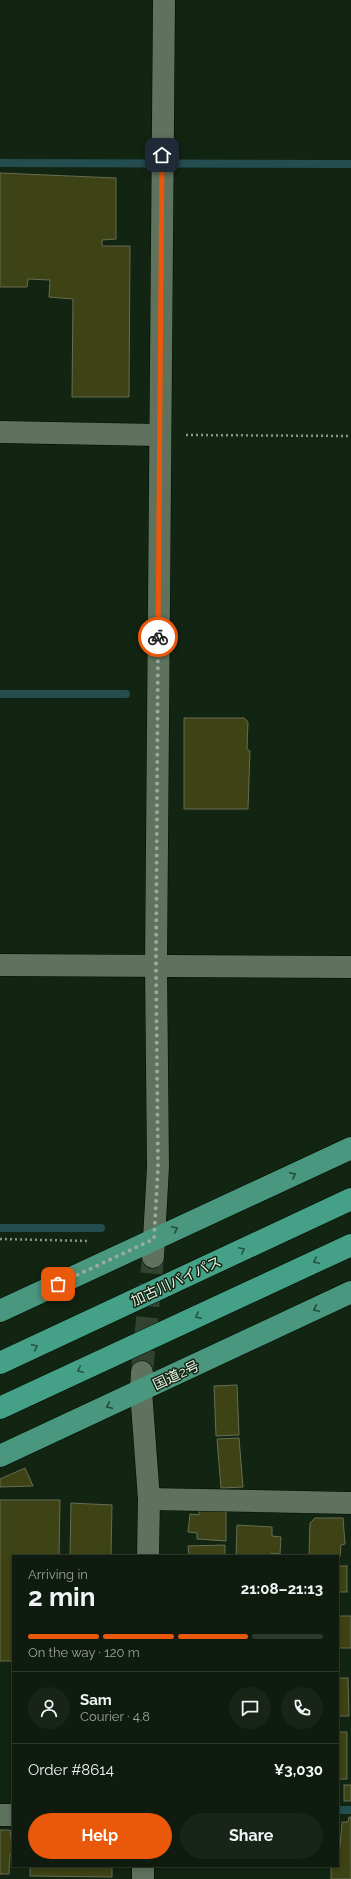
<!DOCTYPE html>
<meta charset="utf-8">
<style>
:root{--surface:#0e1b0e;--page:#172417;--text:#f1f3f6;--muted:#9ba19e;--line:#2e392e;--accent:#ea580c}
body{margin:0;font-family:Raleway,"Noto Sans JP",sans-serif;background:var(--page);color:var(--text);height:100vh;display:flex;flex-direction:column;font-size:15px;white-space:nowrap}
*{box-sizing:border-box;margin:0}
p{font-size:13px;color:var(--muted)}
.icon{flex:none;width:22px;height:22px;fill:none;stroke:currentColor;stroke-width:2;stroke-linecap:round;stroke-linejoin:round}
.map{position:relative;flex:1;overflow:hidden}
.sheet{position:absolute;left:12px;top:1555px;width:327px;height:312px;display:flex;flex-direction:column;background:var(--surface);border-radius:0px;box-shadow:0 2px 6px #0003,0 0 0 1px var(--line)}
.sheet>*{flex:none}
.pin{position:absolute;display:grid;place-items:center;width:34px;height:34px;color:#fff;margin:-17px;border-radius:8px;box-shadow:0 2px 6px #0006}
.courier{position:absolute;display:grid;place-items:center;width:40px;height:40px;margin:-20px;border:3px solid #ea580c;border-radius:50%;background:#fff;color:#222;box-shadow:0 1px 5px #0007}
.overview em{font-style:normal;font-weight:700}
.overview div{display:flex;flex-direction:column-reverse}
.overview{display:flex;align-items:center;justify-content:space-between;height:68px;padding:0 16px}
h1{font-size:26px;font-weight:700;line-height:30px}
.bar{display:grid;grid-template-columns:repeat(4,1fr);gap:6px 4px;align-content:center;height:48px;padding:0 16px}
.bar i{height:5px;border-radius:3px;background:var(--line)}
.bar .selected{background:var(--accent)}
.bar p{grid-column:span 4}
.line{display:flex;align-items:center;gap:10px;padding:0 16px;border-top:1px solid var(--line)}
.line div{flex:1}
.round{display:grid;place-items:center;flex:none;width:42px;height:42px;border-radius:21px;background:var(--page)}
.action{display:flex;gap:8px;margin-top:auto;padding:8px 16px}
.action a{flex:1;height:46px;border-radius:24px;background:var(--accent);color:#fff;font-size:16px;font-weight:700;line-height:46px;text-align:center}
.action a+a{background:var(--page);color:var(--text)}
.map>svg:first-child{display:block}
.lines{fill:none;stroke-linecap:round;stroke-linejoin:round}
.stream{stroke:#244d4f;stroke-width:8}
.building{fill:#3d4314;stroke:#686d53}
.tertiary-tunnel{stroke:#324332;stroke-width:22;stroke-dasharray:22 11;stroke-linecap:butt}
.minor-casing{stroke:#010d01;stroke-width:23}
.tertiary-casing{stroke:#010d01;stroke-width:23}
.trunk-casing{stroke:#010d01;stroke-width:23}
.motorway-casing{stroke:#010d01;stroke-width:23}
.path{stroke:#869586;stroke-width:2.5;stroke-dasharray:2 3;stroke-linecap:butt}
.minor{stroke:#5e725d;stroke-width:22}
.tertiary{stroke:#5e725d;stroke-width:22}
.trunk{stroke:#49977e;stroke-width:22}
.motorway{stroke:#44a086;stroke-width:22}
.oneway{stroke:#254c38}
.oneway2{stroke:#265640}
.done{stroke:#9caa9c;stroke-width:4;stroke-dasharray:0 7.2}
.route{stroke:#ea580c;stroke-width:5}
.labels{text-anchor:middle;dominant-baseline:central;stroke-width:3;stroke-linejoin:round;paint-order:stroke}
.street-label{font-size:14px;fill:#e7f2e6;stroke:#122412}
</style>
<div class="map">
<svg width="351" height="1879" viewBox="0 0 351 1879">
<rect width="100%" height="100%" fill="#122412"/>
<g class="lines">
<!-- stream -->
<g class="stream">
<path d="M0,163L351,164"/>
<path d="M0,694H126"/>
<path d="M0,1228H101"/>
<path d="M338,1810H351"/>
</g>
</g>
<!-- building -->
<g class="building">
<path d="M0,173L116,178V239L102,240V246H130L129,397H72L73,299L49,297L50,280L28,279L27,287H0Z"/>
<path d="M184,718H244L248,722L247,749L250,751L248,809H184Z"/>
<path d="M237,1385L239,1435L216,1436L214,1386Z"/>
<path d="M239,1438L243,1487L221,1488L217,1439Z"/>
<path d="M25,1468L33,1486L0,1487V1479Z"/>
<path d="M0,1500H60L59,1556H13V1661H0Z"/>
<path d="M71,1503L112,1505L111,1556H70Z"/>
<path d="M199,1510H226V1541L197,1539V1533L188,1532L190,1514L199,1515Z"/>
<path d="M315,1518H343L345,1544L341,1545L340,1557L309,1556L310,1523Z"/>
<path d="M237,1525L272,1527V1536L281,1537L280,1554L271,1553V1556H236Z"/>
<path d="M225,1545V1556H189L188,1546Z"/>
<rect x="338" y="1566" width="9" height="26"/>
<rect x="338" y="1616" width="13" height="32"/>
<path d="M338,1678H348L349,1716H338Z"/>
<rect x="338" y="1732" width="9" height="47"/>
<rect x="344" y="1785" width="7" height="16"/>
<path d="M349,1817H351V1879H331V1866H338V1847H340L342,1822H348Z"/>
<path d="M0,1830H10L13,1854H10L9,1874H0Z"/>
<path d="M30,1866H112V1877L30,1876Z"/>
</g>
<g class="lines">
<!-- tertiary-tunnel -->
<path class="tertiary-tunnel" d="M142,1372L153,1257"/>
<!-- minor casing -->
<g class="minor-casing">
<g id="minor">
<path d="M0,432L159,435"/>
<path d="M0,965L351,967"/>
<path d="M149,1499L351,1503"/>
<path d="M0,1815H13"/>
<path d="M143,1879V1866"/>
</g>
</g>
<!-- tertiary casing -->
<g class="tertiary-casing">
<g id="tertiary">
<path d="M153,1257L158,1167L156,965L164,0"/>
<path d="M142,1372L141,1391L149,1499L148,1556"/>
</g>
</g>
<!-- trunk casing -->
<g class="trunk-casing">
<g id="trunk">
<path d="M0,1311L351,1148"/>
<path d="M0,1456L351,1292"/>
</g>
</g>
<!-- motorway casing -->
<g class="motorway-casing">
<g id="motorway">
<path d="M0,1363L351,1199"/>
<path d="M0,1408L351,1245"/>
</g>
</g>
<!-- path -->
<g class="path">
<path d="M186,435L351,436"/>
<path d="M0,1239L89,1241"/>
</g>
<!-- minor -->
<use href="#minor" class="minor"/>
<!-- tertiary -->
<use href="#tertiary" class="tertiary"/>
<!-- trunk -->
<use href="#trunk" class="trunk"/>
<!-- motorway -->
<use href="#motorway" class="motorway"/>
</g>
<!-- one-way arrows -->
<defs><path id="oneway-chevron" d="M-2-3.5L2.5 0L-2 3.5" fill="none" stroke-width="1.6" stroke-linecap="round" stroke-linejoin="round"/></defs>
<g class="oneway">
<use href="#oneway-chevron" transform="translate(293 1175) rotate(-25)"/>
<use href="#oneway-chevron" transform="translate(175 1229) rotate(-25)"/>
<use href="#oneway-chevron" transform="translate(316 1309) rotate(155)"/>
<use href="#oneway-chevron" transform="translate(109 1406) rotate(155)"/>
</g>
<g class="oneway2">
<use href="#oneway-chevron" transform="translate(242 1250) rotate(-25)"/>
<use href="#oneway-chevron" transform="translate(316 1261) rotate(155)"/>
<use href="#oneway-chevron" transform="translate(198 1316) rotate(155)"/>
<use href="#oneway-chevron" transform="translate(35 1347) rotate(-25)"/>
<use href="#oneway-chevron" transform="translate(80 1370) rotate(155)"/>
</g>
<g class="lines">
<!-- done -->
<path class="done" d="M58,1284L154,1239L158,1167L156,965L158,637"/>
<!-- route -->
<path class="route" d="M158,637L162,155"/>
</g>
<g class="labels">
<!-- street labels -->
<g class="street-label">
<text transform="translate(176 1281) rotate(-25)">加古川バイパス</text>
<text transform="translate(176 1375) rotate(-25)">国道2号</text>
</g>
</g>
</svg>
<div class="pin" style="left:58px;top:1284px;background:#ea580c"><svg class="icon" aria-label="bag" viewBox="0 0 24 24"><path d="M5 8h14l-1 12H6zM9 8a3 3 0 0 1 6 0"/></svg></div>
<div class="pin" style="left:162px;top:155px;background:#1f2937"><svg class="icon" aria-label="home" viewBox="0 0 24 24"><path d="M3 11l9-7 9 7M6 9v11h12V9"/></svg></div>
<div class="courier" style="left:158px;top:637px"><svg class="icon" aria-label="bike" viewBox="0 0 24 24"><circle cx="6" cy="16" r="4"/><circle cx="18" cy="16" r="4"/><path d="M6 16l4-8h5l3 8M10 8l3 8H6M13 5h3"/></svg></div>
<section class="sheet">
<div class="overview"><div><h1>2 min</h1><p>Arriving in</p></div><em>21:08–21:13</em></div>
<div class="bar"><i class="selected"></i><i class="selected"></i><i class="selected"></i><i></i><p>On the way · 120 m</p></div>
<div class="line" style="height:72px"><a class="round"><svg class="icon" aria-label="person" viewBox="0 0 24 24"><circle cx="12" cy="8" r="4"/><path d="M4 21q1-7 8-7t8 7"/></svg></a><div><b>Sam</b><p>Courier · 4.8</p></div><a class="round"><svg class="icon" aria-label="chat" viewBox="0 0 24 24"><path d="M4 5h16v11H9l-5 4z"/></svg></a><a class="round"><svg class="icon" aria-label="phone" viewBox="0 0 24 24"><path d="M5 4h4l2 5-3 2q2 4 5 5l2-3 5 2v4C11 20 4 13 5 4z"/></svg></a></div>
<div class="line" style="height:52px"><div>Order #8614</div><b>¥3,030</b></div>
<div class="action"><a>Help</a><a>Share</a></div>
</section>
</div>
